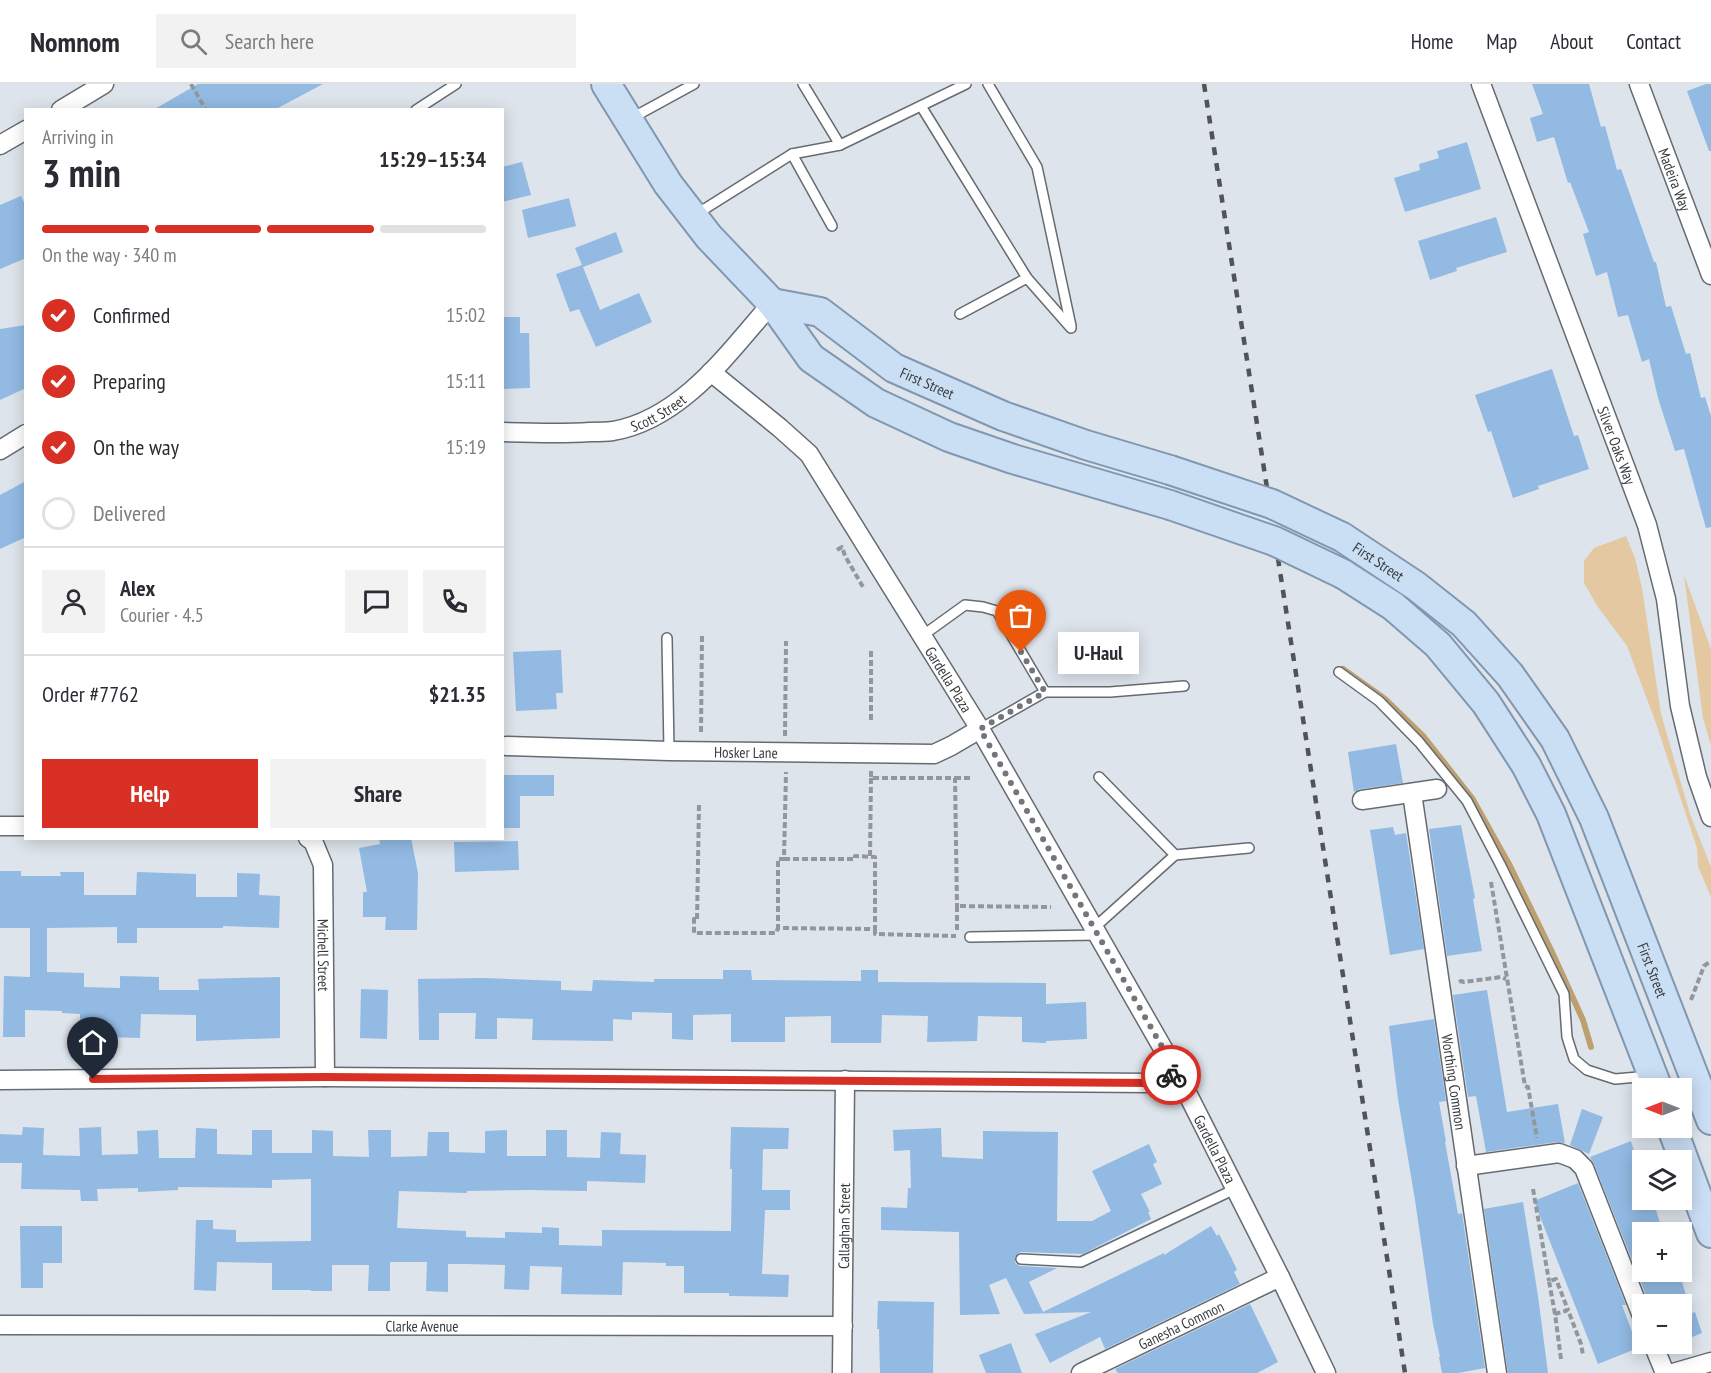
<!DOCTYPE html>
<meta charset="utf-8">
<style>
:root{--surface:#fff;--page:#f2f2f3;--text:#2b2b33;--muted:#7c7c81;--line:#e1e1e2;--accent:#d93025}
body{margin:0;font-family:"PT Sans Narrow",sans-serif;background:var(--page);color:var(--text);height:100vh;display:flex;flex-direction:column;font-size:22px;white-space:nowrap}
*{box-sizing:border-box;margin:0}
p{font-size:20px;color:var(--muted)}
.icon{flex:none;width:33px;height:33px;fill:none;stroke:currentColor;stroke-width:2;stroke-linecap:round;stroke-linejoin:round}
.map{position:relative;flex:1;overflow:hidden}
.details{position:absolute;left:24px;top:24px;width:480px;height:732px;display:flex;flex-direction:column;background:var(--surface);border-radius:0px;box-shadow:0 3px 15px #0003}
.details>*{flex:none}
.needle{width:39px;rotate:270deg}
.buttons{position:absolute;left:1632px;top:994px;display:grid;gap:12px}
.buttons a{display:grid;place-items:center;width:60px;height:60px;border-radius:0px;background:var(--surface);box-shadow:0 3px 15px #0003;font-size:30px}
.pin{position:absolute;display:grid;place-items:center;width:51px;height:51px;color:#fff;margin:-62px -26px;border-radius:50% 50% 50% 0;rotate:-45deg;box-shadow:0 0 6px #0007}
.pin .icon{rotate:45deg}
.courier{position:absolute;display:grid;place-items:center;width:60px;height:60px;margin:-30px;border:4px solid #d93025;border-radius:50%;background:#fff;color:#222;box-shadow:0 2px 8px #0007}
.bubble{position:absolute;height:42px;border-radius:0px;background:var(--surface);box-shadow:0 3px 15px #0003;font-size:20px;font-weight:600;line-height:42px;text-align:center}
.headline em{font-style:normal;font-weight:600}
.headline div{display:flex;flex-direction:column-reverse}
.headline{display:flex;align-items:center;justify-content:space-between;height:102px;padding:0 18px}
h1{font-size:39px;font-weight:600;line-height:45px}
.bar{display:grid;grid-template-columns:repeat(4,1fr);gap:9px 6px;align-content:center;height:72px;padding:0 18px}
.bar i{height:8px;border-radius:4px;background:var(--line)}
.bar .selected{background:var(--accent)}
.bar p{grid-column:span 4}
.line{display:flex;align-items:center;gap:15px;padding:0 18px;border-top:2px solid var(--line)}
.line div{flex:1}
.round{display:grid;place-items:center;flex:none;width:63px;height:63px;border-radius:0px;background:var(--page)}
ol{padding:0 18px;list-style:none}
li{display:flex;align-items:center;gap:18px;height:66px}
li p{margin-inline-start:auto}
li .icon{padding:6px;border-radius:50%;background:var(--accent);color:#fff;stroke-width:4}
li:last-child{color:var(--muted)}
li i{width:33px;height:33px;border:3px solid var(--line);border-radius:50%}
.cta{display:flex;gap:12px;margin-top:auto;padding:12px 18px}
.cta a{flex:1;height:69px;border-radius:0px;background:var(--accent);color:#fff;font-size:24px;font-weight:600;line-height:69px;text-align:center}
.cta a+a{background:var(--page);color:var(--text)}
header{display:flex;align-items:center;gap:36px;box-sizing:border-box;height:84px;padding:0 30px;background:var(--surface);border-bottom:2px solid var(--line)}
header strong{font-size:28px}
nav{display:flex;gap:33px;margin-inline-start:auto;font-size:21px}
.search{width:420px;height:54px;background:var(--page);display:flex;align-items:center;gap:15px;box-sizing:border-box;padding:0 21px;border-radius:0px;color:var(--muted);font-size:22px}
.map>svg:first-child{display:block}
.green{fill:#e3c8a1}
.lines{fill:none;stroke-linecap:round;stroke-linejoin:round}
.stream{stroke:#be9f70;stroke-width:6}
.building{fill:#92bae3}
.service-casing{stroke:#656b71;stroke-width:12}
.minor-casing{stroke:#656b71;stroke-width:21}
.primary-casing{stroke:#8097b0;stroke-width:32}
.path{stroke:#92979d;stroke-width:4;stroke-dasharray:6 3;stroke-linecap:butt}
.service{stroke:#fff;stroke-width:9}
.minor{stroke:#fff;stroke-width:18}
.primary{stroke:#cadef4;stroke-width:28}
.rail{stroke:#505458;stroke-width:4.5;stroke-dasharray:8 8;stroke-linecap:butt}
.primary-bridge-casing{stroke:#8097b0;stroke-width:32;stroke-linecap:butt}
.primary-bridge{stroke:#cadef4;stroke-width:28}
.done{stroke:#72767b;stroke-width:6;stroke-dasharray:0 10.8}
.route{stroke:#d93025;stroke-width:8}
.labels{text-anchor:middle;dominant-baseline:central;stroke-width:4.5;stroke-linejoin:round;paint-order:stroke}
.street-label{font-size:15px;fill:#383b3e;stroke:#dde4eb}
</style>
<header>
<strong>Nomnom</strong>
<div class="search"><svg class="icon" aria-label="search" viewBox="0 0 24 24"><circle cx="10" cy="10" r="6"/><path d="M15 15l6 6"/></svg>Search here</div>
<nav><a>Home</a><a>Map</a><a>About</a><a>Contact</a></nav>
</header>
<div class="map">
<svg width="1711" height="1289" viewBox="0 0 1711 1289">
<rect width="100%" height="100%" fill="#dde4eb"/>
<!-- green -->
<g class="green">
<path d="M1626,452L1635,474L1642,504L1661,630L1690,730L1711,783V813L1698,782L1697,764L1656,639L1627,562L1598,523L1584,499V477L1594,464Z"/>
<path d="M1684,491L1711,565V661L1703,634Z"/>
</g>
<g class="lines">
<!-- stream -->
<path class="stream" d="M1343,585L1385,615L1424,653L1472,714L1510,782L1552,868L1583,936L1591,963"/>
</g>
<!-- building -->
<g class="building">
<path d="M198,0H323L274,26H153Z"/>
<path d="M1532,0H1589L1601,43L1605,42L1617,86L1621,85L1654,178H1656L1666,223L1671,222L1686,270L1690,269L1701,314L1705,313L1711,332V443L1706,444L1684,365L1675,367L1658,314L1649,275L1642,278L1628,231L1618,233L1607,188L1596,192L1583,150L1589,148L1570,98L1568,99L1554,53L1537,58L1530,34L1543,30Z"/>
<path d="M1706,0H1711V67H1709L1687,7Z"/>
<path d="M1467,58L1481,105L1405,128L1394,94L1420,86L1419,80L1439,74L1437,67Z"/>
<path d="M522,78L531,111L502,118V83Z"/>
<path d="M21,112L26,123V174L0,185V121Z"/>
<path d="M569,114L576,142L528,154L522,126Z"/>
<path d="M1496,133L1507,168L1456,184L1457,187L1430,196L1418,157Z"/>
<path d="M616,148L623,168L583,183L600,226L639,209L652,238L596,263L579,225L570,228L556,190L582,181L575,164Z"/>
<path d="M502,233H520V249H529L530,304L503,305Z"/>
<path d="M26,241V304L0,316V245Z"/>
<path d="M1552,285L1574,352L1578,351L1589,385L1538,402L1539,405L1513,414L1491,347L1488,348L1475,311Z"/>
<path d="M26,397V453L0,465V411Z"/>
<path d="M561,566L563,609H556L557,625L516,627L513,568Z"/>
<path d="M1396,660L1403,699L1360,705L1354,708L1348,668Z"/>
<path d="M502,691H554V712H520V744H502Z"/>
<path d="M1461,741L1475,814L1473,815L1482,867L1447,872L1429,745Z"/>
<path d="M1393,743L1395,751L1406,749L1424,865L1390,871L1370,746Z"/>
<path d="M379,754H411L418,789L417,846H385L386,833H363V808H367L359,764L380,760Z"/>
<path d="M518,757L519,786L455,788L454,758Z"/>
<path d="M0,787H21V792H61L60,788H84V811H136L137,788L196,790V813H237V789L260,790L259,811L280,812L279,844L223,842V844H137V859H117V843L47,844V888L84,889V903L120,904V892L159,893V906H199L198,895L280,893V954L196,957V931L141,930L140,954L107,953L106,956L80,955V930L62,929V927L25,926V953H3L4,892L30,893V844H0Z"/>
<path d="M723,886H751L752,896L861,897V886H878V898L1046,899V920L1086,918L1087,955L1046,957V959L1022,958V933L978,932L977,957L927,958L928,932L882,931L881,959H831V932L785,933V958H731V930L693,931V956L672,955V929L632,928V936L613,935V957L532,956L533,935L497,934V955H475L476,929H439V956H419L418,895L484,894L561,897V906L592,907L593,896L654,898V895H723Z"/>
<path d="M361,905L388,906L387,955L360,954Z"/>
<path d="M1487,906L1507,1028L1558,1020L1565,1059L1557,1058L1486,1068L1476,1012L1468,1013L1453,911Z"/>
<path d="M1434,935L1446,1017L1439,1018L1446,1058H1445L1458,1130L1462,1129L1485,1284L1458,1289H1442L1439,1273H1440L1433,1240L1415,1116L1398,1015L1389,942Z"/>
<path d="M1582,1025L1603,1033L1589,1070L1570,1061Z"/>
<path d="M23,1043L44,1044L43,1071L80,1072L79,1044L101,1043L102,1071L138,1070L137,1047L158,1046L159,1074H195L196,1044L217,1045V1070L252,1071V1046H272V1069H312V1046L333,1047V1072L369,1073L368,1046H391V1073L427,1072L428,1048H449V1068L485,1069V1047L507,1046V1072H546V1046H567V1073L600,1074L601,1048L621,1049L620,1070L646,1071L645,1099L587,1097V1107L529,1106L467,1107V1109L399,1107L397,1144L466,1147V1153L505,1154V1148L542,1149V1143L559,1144V1161L602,1162V1146L731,1147L732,1085H730L731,1043L789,1044L788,1065H763L762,1106H790V1126H765L762,1190L789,1191L788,1213L729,1212V1209H684V1182H666V1179L623,1178L622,1211L561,1210L562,1183L530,1182L529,1206L504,1205L505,1181L466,1180H448V1208L426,1207L427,1178H390V1207H368L369,1181H332V1207H311V1206H272V1179L217,1178L216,1207L194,1206L196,1136H213V1145L236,1146V1158L311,1157V1095L272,1096V1104L178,1103V1106L138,1108V1104L97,1105L98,1117H81L80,1106L21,1105L22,1079H0V1050L22,1051Z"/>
<path d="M941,1044L942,1073L983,1075V1047L1058,1048L1057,1137H1092L1111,1127L1092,1087L1149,1060L1157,1078L1153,1080L1162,1100L1141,1110L1150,1128H1148L1151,1135L1083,1170L1021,1168L1015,1172V1179L1020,1182L1057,1184L1029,1198L1043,1228L1164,1169V1171L1211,1142L1217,1152L1219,1150L1231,1173L1237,1186L1234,1188L1240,1200L1105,1265L1100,1253L1050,1279L1035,1250L1091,1228L1024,1230L1006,1194L989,1201L1000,1230L960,1231L959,1148L881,1146V1123L907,1124L908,1104H911L910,1066L894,1067L893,1046Z"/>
<path d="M1631,1057L1639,1083L1642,1082V1116H1653L1663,1149H1642V1188H1679L1689,1221H1650L1594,1080L1590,1073Z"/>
<path d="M1578,1099L1626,1221H1622L1638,1264L1598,1280L1534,1117Z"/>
<path d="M1523,1118L1538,1212L1548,1289H1508L1484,1125Z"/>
<path d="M20,1142H62V1179H43V1204H21Z"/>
<path d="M878,1217L934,1218L933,1289H880L879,1245H877Z"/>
<path d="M1250,1220L1278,1278L1257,1289H1118L1115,1285Z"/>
<path d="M1695,1228L1702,1249L1682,1257V1234Z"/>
<path d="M1011,1259L1022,1289H986L979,1271Z"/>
</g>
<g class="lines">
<!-- service casing -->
<g class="service-casing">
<g id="service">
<path d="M988,0L1037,83L1071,242"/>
<path d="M921,22L1027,194L1071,244"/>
<path d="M416,26L456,0"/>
<path d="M630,35L694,0"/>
<path d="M840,61L966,0"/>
<path d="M792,70L832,142"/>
<path d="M695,131L792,70L840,61L803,0"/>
<path d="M960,230L1027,194"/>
<path d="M922,552L965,521L983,523L997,527L1045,608"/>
<path d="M667,554L669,667"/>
<path d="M1339,588L1379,617L1419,658L1467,717L1500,780L1564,910L1567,953L1574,975L1587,986L1615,995L1650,992"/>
<path d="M980,645L1045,608H1110L1184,602"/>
<path d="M1175,771L1249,764"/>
<path d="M1094,844L1175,771L1099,693"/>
<path d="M970,853L1098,851"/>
<path d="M1021,1175L1081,1178L1235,1105"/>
</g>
</g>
<!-- minor casing -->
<g class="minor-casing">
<g id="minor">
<path id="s1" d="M1481,0L1647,441L1666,515L1680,622L1697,693L1711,733"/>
<path id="s2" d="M1639,0L1711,191"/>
<path d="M61,26L104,0"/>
<path d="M0,61L26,46"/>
<path id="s3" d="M711,288L780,344L809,370L980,645L1177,989L1280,1193L1326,1289"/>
<path id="s4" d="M502,348C532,349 561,350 590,348C598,348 606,348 613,347C682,335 729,268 772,219"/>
<path d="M0,366L26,350"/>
<path id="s5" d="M506,662L669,667L934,670L951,662L980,645"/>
<path id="s6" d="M1412,709L1497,1289"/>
<path d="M1362,716L1437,705"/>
<path d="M0,742H26"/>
<path id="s7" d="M308,754L313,757L323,781L325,993"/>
<path d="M0,996L325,993L1152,999L1177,989"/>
<path d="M1466,1082L1559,1069L1575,1075L1584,1084L1642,1232"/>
<path id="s8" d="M0,1241L843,1242"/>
<path d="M1653,1260L1665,1289"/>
<path id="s9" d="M842,1289L845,996"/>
<path id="s10" d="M1081,1289L1280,1193"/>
<path d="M1673,1289L1711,1278"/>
</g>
</g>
<!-- primary casing -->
<g class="primary-casing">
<g id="primary">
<path d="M606,0L668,100L709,153L772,219L811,274L876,319L949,353L1013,375L1170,421"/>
<path id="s11" d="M772,219L820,228L894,284L1003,332L1086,361L1170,386"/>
<path id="s12" d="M1342,453L1416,502L1464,540L1510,591L1555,655L1594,734L1711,1036"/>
<path d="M1343,490L1393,522L1438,561L1486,619L1526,681L1551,730L1658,1005"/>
<path d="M1672,1044L1711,1149"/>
</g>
</g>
<!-- path -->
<g class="path">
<path d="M191,0L206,26"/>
<path d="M837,466L842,463L845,472L863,503"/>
<path d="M871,567V638"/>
<path d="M701,648L702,550"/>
<path d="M785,652L786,557"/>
<path d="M871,687V694H955L957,822"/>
<path d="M955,694H971"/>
<path d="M699,721L697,836L694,835V849H776L778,844"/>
<path d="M870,772L871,694"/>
<path d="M784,775H855V772L875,773V845L778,844V775H784L786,688"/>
<path d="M1491,798L1525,1002L1528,1003L1537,1054"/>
<path d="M875,845V850L956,852"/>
<path d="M957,846V822L1051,823"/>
<path d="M1459,898L1461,897L1464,898L1501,893L1506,895"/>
<path d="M1691,916L1704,882L1711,877"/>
<path d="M1533,1105L1549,1197"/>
<path d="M1555,1230L1549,1197L1556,1195L1568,1226"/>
<path d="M1561,1275L1555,1230L1568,1226L1581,1260L1583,1271"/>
</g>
<!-- service -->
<use href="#service" class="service"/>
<!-- minor -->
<use href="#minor" class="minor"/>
<!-- primary -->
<use href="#primary" class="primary"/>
<!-- rail -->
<path class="rail" d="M1204,0L1405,1289"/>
<!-- primary-bridge casing -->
<g class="primary-bridge-casing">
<g id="primary-bridge">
<path d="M1170,386L1272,420L1342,453"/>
<path d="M1170,421L1274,457L1343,490"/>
</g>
</g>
<!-- primary-bridge -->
<use href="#primary-bridge" class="primary-bridge"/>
</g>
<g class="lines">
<!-- done -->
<path class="done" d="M1021,568L1045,608L980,645L1177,989L1171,991"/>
<!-- route -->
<path class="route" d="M93,995L325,993L1152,999L1171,991"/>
</g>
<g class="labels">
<!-- street labels -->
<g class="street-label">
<text stroke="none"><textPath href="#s2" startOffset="102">Madeira Way</textPath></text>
<text stroke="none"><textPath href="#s11" startOffset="178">First Street</textPath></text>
<text stroke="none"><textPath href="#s4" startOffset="160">Scott Street</textPath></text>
<text stroke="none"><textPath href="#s1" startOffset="386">Silver Oaks Way</textPath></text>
<text stroke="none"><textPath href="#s12" startOffset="44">First Street</textPath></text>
<text stroke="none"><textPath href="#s3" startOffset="393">Gardella Plaza</textPath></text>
<text stroke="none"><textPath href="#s5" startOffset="240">Hosker Lane</textPath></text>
<text stroke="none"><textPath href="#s7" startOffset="122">Michell Street</textPath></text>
<text stroke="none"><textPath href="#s12" startOffset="548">First Street</textPath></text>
<text stroke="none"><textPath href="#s6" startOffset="292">Worthing Common</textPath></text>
<text stroke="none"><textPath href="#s3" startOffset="933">Gardella Plaza</textPath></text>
<text stroke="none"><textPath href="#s9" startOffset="147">Callaghan Street</textPath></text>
<text stroke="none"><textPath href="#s8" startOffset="422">Clarke Avenue</textPath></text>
<text stroke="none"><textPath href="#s10" startOffset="111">Ganesha Common</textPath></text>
</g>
</g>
</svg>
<div class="buttons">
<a><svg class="needle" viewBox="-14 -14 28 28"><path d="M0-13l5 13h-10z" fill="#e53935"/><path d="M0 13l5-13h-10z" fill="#7c7c81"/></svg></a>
<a><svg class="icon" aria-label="layers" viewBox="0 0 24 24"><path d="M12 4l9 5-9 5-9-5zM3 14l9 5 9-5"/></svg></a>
<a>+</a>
<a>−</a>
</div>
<div class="pin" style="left:1021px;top:568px;background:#ea580c"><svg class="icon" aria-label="bag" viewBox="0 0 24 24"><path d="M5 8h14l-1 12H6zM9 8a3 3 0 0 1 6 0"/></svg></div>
<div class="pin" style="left:93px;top:995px;background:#1f2937"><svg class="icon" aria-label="home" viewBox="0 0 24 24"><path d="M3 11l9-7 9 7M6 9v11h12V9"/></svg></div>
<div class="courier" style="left:1171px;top:991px"><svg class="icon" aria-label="bike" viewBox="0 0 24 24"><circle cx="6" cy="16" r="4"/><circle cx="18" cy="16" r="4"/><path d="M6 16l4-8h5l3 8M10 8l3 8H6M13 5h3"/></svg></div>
<div class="bubble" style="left:1058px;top:548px;width:81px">U-Haul</div>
<section class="details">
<div class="headline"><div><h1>3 min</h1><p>Arriving in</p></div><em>15:29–15:34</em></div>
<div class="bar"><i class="selected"></i><i class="selected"></i><i class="selected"></i><i></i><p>On the way · 340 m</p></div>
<ol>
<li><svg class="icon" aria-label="check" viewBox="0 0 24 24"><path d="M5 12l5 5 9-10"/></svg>Confirmed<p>15:02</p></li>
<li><svg class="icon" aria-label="check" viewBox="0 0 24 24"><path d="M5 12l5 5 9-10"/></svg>Preparing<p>15:11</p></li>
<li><svg class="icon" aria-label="check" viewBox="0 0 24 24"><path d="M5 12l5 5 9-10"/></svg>On the way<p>15:19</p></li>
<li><i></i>Delivered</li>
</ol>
<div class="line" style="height:108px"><a class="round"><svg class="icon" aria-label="person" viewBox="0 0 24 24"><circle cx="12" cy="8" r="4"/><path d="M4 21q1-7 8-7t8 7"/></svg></a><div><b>Alex</b><p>Courier · 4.5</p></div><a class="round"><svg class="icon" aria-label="chat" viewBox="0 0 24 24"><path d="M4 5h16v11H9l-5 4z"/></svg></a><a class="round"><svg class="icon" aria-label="phone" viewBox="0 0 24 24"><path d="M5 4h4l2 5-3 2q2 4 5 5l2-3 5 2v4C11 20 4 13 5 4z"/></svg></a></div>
<div class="line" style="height:78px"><div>Order #7762</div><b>$21.35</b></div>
<div class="cta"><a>Help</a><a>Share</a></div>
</section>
</div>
